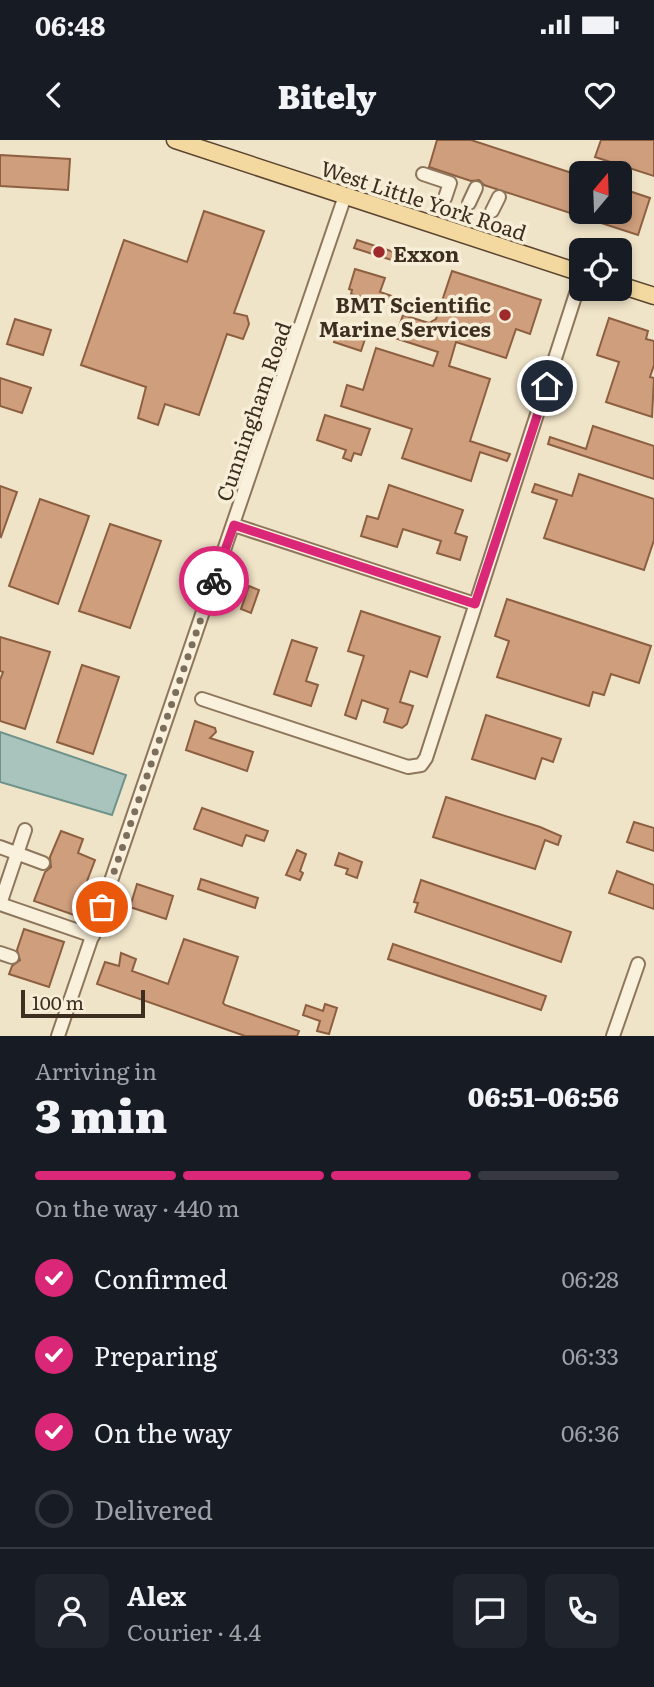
<!DOCTYPE html>
<meta charset="utf-8">
<style>
:root{--surface:#171b24;--page:#20242c;--text:#f1f3f6;--muted:#9ea1a6;--line:#363941;--accent:#db2777}
body{margin:0;font-family:Literata,serif;background:var(--page);color:var(--text);height:100vh;display:flex;flex-direction:column;font-size:26px;white-space:nowrap}
*{box-sizing:border-box;margin:0}
p{font-size:23px;color:var(--muted)}
.icon{flex:none;width:38px;height:38px;fill:none;stroke:currentColor;stroke-width:2;stroke-linecap:round;stroke-linejoin:round}
.map{position:relative;height:896px;overflow:hidden}
.drawer{display:flex;flex-direction:column;background:var(--surface);flex:1}
.drawer>*{flex:none}
.needle{width:46px;rotate:19deg}
.fabs{position:absolute;left:569px;top:21px;display:grid;gap:14px}
.fabs a{display:grid;place-items:center;width:63px;height:63px;border-radius:10px;background:var(--surface);box-shadow:0 4px 10px #0003;font-size:35px}
.scale{position:absolute;left:21px;bottom:18px;width:124px;box-sizing:border-box;padding-left:7px;border:4px solid #3d2e20;border-top:0;font-size:19px;line-height:24px;white-space:nowrap;color:#3d2e20;-webkit-text-stroke:5px #f7eed8;paint-order:stroke}
.pin{position:absolute;display:grid;place-items:center;width:60px;height:60px;color:#fff;margin:-30px;border:4px solid #fff;border-radius:50%;box-shadow:0 2px 7px #0007}
.courier{position:absolute;display:grid;place-items:center;width:70px;height:70px;margin:-35px;border:5px solid #db2777;border-radius:50%;background:#fff;color:#222;box-shadow:0 2px 9px #0007}
.overview em{font-style:normal;font-weight:800}
.overview div{display:flex;flex-direction:column-reverse}
.overview{display:flex;align-items:center;justify-content:space-between;height:119px;padding:0 35px}
h1{font-size:46px;font-weight:800;line-height:52px}
.bar{display:grid;grid-template-columns:repeat(4,1fr);gap:10px 7px;align-content:center;height:84px;padding:0 35px}
.bar i{height:9px;border-radius:5px;background:var(--line)}
.bar .current{background:var(--accent)}
.bar p{grid-column:span 4}
.line{display:flex;align-items:center;gap:18px;padding:0 35px;border-top:2px solid var(--line)}
.line div{flex:1}
.round{display:grid;place-items:center;flex:none;width:74px;height:74px;border-radius:10px;background:var(--page)}
ol{padding:0 35px;list-style:none}
li{display:flex;align-items:center;gap:21px;height:77px}
li p{margin-inline-start:auto}
li .icon{padding:7px;border-radius:50%;background:var(--accent);color:#fff;stroke-width:4}
li:last-child{color:var(--muted)}
li i{width:38px;height:38px;border:4px solid var(--line);border-radius:50%}
.status{display:flex;justify-content:space-between;align-items:center;height:49px;padding:0 35px;background:var(--surface);direction:ltr}
.status svg{height:19px;fill:currentColor}
header{display:flex;justify-content:space-between;align-items:center;height:91px;padding:0 35px;background:var(--surface);font-size:32px;font-weight:800}
.map>svg:first-child{display:block}
.water{fill:#a9c4bc;stroke:#6f938a;stroke-width:2}
.building{fill:#cf9f7d;stroke:#8d5f41;stroke-width:2}
.lines{fill:none;stroke-linecap:round;stroke-linejoin:round}
.minor-casing{stroke:#8d765c;stroke-width:16}
.major-casing{stroke:#5b4430;stroke-width:19}
.minor{stroke:#faf1dc;stroke-width:12}
.major{stroke:#f3d9a0;stroke-width:16}
.done{stroke:#7c6e5b;stroke-width:7;stroke-dasharray:0 12.6}
.route{stroke:#db2777;stroke-width:9}
.poi-dot{fill:#9e2a2b;stroke:#f7eed8;stroke-width:2.5}
.labels{text-anchor:middle;dominant-baseline:central;stroke-width:7;stroke-linejoin:round;paint-order:stroke}
.street-label{font-size:21px;fill:#3d2e20;stroke:#f7eed8}
.poi-label{font-size:21px;font-weight:bold;fill:#3d2e20;stroke:#f7eed8;text-anchor:start}
</style>
<div class="status"><b>06:48</b><svg viewBox="0 0 49 12"><path d="M0 12V9h3v3zM5 12V6h3v6zM10 12V3h3v9zM15 12V0h3v12zM26 1h20v11H26zM47 4h2v5h-2z"/></svg></div>
<header><svg class="icon" aria-label="back" viewBox="0 0 24 24"><path d="M15 5l-7 7 7 7"/></svg>Bitely<svg class="icon" aria-label="heart" viewBox="0 0 24 24"><path d="M12 20l-8-8c-3-5 5-10 8-4 3-6 11-1 8 4z"/></svg></header>
<div class="map">
<svg width="654" height="896" viewBox="0 0 654 896">
<rect width="100%" height="100%" fill="#f0e4c8"/>
<!-- water -->
<path class="water" d="M0,592L126,635L112,675L0,642Z"/>
<!-- building -->
<g class="building">
<path d="M437,0H471L581,36V72H620V48L650,58L638,95L484,45L479,40L471,41L429,27Z"/>
<path d="M601,0H654V36L595,17Z"/>
<path d="M0,15L70,19L68,50L0,46Z"/>
<path d="M204,71L264,91L234,173L247,176L249,184L243,199L227,194L199,275L165,264L158,285L138,278L146,247L81,225L124,100L187,122Z"/>
<path d="M357,100L403,115L401,123L354,108Z"/>
<path d="M355,129L385,138L380,152L403,160L401,168L351,154L352,150L349,149Z"/>
<path d="M452,131L541,160L530,194L516,189L506,218L456,202L449,226L490,239L470,301L510,314L507,321L480,312L471,341L402,318L412,289L341,266L347,245L363,250L376,208L433,226L438,212L395,198L403,175L429,183L436,179Z"/>
<path d="M609,178L648,191L646,199L654,201V225L650,237L654,238L652,277L606,262L619,222L597,215Z"/>
<path d="M15,179L51,190L43,215L7,204Z"/>
<path d="M338,190L365,199L361,211L334,202Z"/>
<path d="M0,238L31,248L22,273L0,266Z"/>
<path d="M325,275L370,289L361,315L354,313L351,321L343,318L346,310L317,300Z"/>
<path d="M593,286L654,306V339L548,304L550,297L586,309Z"/>
<path d="M579,334L654,359V400L644,430L544,398L557,360L532,352L535,344L572,356Z"/>
<path d="M389,345L463,370L455,393L467,397L460,420L437,413L441,401L403,389L397,407L361,396L367,376L378,379Z"/>
<path d="M0,346L17,352L1,397L0,396Z"/>
<path d="M40,359L89,376L58,464L9,446Z"/>
<path d="M110,384L161,401L130,488L79,471Z"/>
<path d="M249,446L259,450L251,473L241,469Z"/>
<path d="M507,459L651,506L639,543L611,534L604,555L593,552L589,566L497,537L509,501L495,496Z"/>
<path d="M361,471L440,497L427,537L410,531L400,562L413,566L407,584L402,588L384,582L388,569L362,560L356,579L345,575L364,516L348,511Z"/>
<path d="M0,497L50,512L25,589L0,581V540L3,532L0,531Z"/>
<path d="M292,500L317,508L306,541L318,545L311,566L274,554Z"/>
<path d="M82,525L119,537L93,614L57,602Z"/>
<path d="M486,575L561,599L553,622L542,618L535,639L472,619Z"/>
<path d="M195,581L215,588L216,592L210,598L253,612L247,631L186,610Z"/>
<path d="M446,657L540,687L561,696L558,705L545,700L535,729L433,697Z"/>
<path d="M202,668L268,691L264,701L246,695L242,706L194,689Z"/>
<path d="M634,682L654,688V711L627,702Z"/>
<path d="M61,691L83,699L78,713L95,720L74,775L34,761L45,732L51,727L50,717Z"/>
<path d="M297,710L306,714L300,731L303,733L300,740L286,735Z"/>
<path d="M339,713L362,722L357,738L346,734L348,729L335,725Z"/>
<path d="M617,731L654,745V769L609,753Z"/>
<path d="M201,739L258,758L255,768L198,749Z"/>
<path d="M421,740L571,792L561,822L415,772L418,763L414,762Z"/>
<path d="M137,744L173,756L166,779L130,767Z"/>
<path d="M24,789L64,802L49,847L9,834L12,826L20,820L17,810Z"/>
<path d="M184,799L238,817L223,863L225,865L299,891L297,896H245L97,844L105,822L119,826L121,813L136,819L132,831L168,844Z"/>
<path d="M393,804L546,856L541,870L388,819Z"/>
<path d="M325,864L337,868L329,894L317,891L320,881L303,875L306,865L323,871Z"/>
</g>
<g class="lines">
<!-- minor casing -->
<g class="minor-casing">
<g id="minor">
<path d="M423,34L450,43L445,58"/>
<path d="M469,63L476,48"/>
<path d="M492,71L499,57"/>
<path d="M234,385L475,464"/>
<path d="M202,559L408,627L421,625L426,618L581,138"/>
<path d="M0,707L43,723"/>
<path d="M0,764L93,796"/>
<path d="M0,764L25,690"/>
<path d="M0,813L12,817"/>
<path d="M58,896L345,56"/>
<path d="M613,896L638,824"/>
</g>
</g>
<!-- major casing -->
<g class="major-casing">
<g id="major">
<path d="M175,0L581,133"/>
<path d="M620,145L654,156"/>
</g>
</g>
<!-- minor -->
<use href="#minor" class="minor"/>
<!-- major -->
<use href="#major" class="major"/>
</g>
<g class="lines">
<!-- done -->
<path class="done" d="M102,767L214,441"/>
<!-- route -->
<path class="route" d="M214,441L234,385L475,464L547,246"/>
</g>
<!-- markers -->
<g class="poi-dot">
<circle cx="379" cy="112" r="7"/>
<circle cx="505" cy="175" r="7"/>
</g>
<g class="labels">
<!-- street labels -->
<g class="street-label">
<text transform="translate(424 59) rotate(18)">West Little York Road</text>
<text transform="translate(252 271) rotate(-71)">Cunningham Road</text>
</g>
<!-- poi labels -->
<g class="poi-label">
<text x="393" y="112">Exxon</text>
<text x="491" y="163" text-anchor="end">BMT Scientific<tspan x="491" dy="24">Marine Services</tspan></text>
</g>
</g>
</svg>
<div class="fabs">
<a><svg class="needle" viewBox="-14 -14 28 28"><path d="M0-13l5 13h-10z" fill="#e53935"/><path d="M0 13l5-13h-10z" fill="#9ea1a6"/></svg></a>
<a><svg class="icon" aria-label="locate" viewBox="0 0 24 24"><circle cx="12" cy="12" r="6"/><path d="M12 2v4M12 18v4M2 12h4M18 12h4"/></svg></a>
</div>
<div class="scale">100 m</div>
<div class="pin" style="left:102px;top:767px;background:#ea580c"><svg class="icon" aria-label="bag" viewBox="0 0 24 24"><path d="M5 8h14l-1 12H6zM9 8a3 3 0 0 1 6 0"/></svg></div>
<div class="pin" style="left:547px;top:246px;background:#1f2937"><svg class="icon" aria-label="home" viewBox="0 0 24 24"><path d="M3 11l9-7 9 7M6 9v11h12V9"/></svg></div>
<div class="courier" style="left:214px;top:441px"><svg class="icon" aria-label="bike" viewBox="0 0 24 24"><circle cx="6" cy="16" r="4"/><circle cx="18" cy="16" r="4"/><path d="M6 16l4-8h5l3 8M10 8l3 8H6M13 5h3"/></svg></div>
</div>
<section class="drawer">
<div class="overview"><div><h1>3 min</h1><p>Arriving in</p></div><em>06:51–06:56</em></div>
<div class="bar"><i class="current"></i><i class="current"></i><i class="current"></i><i></i><p>On the way · 440 m</p></div>
<ol>
<li><svg class="icon" aria-label="check" viewBox="0 0 24 24"><path d="M5 12l5 5 9-10"/></svg>Confirmed<p>06:28</p></li>
<li><svg class="icon" aria-label="check" viewBox="0 0 24 24"><path d="M5 12l5 5 9-10"/></svg>Preparing<p>06:33</p></li>
<li><svg class="icon" aria-label="check" viewBox="0 0 24 24"><path d="M5 12l5 5 9-10"/></svg>On the way<p>06:36</p></li>
<li><i></i>Delivered</li>
</ol>
<div class="line" style="height:126px"><a class="round"><svg class="icon" aria-label="person" viewBox="0 0 24 24"><circle cx="12" cy="8" r="4"/><path d="M4 21q1-7 8-7t8 7"/></svg></a><div><b>Alex</b><p>Courier · 4.4</p></div><a class="round"><svg class="icon" aria-label="chat" viewBox="0 0 24 24"><path d="M4 5h16v11H9l-5 4z"/></svg></a><a class="round"><svg class="icon" aria-label="phone" viewBox="0 0 24 24"><path d="M5 4h4l2 5-3 2q2 4 5 5l2-3 5 2v4C11 20 4 13 5 4z"/></svg></a></div>
</section>
